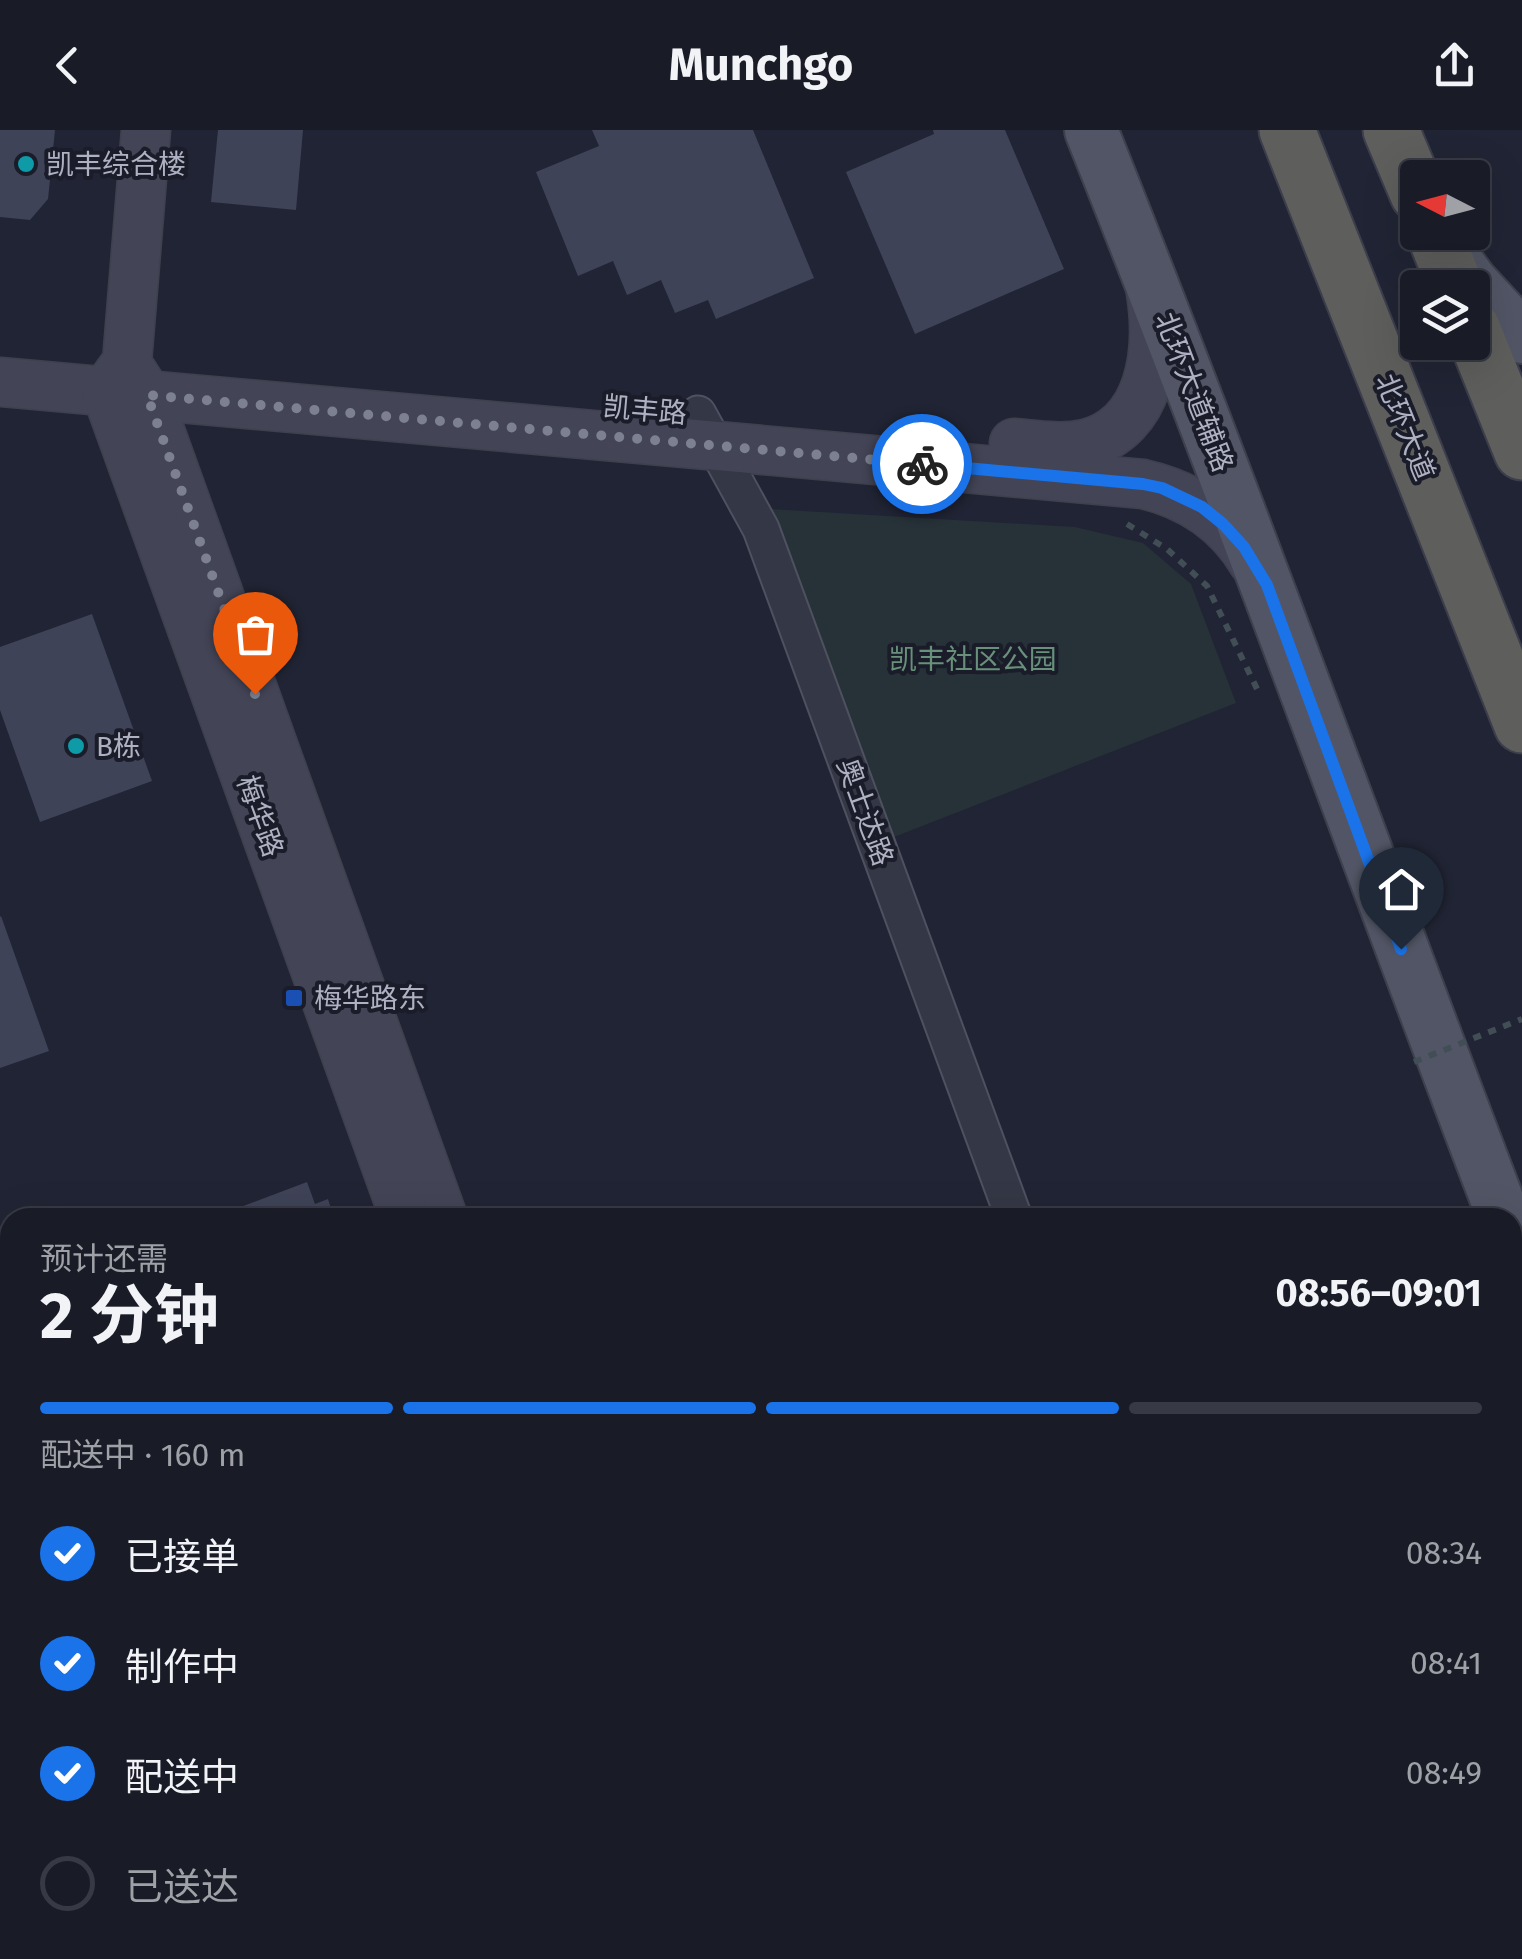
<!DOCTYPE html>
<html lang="zh">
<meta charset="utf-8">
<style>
:root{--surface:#191b27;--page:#22242f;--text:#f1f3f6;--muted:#9fa1a7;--line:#373944;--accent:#1a73e8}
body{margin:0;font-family:"Fira Sans","Noto Sans SC",sans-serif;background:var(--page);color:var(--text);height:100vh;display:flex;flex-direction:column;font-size:38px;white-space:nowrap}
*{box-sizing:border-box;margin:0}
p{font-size:32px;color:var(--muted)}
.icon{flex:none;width:55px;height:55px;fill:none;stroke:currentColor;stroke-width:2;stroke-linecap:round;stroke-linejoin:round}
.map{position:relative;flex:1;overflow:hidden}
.side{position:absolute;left:0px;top:1078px;width:1522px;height:752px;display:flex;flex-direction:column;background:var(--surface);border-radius:30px 30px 0 0;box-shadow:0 10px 40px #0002,0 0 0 2px var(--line)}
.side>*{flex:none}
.needle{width:65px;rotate:276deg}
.fabs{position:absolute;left:1400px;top:30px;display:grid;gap:20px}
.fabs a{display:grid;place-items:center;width:90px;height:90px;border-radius:10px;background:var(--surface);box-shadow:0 10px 40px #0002,0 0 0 2px var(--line);font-size:50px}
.pin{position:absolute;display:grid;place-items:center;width:85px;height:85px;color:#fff;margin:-102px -42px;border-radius:50% 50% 50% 0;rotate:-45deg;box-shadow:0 0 10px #0007}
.pin .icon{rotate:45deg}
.courier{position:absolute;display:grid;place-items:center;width:100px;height:100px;margin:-50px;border:8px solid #1a73e8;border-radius:50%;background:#fff;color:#222;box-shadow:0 2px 12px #0007}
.head em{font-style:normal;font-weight:700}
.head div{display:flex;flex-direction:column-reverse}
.head{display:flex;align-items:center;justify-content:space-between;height:170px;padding:0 40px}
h1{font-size:65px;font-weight:700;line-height:75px}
.bar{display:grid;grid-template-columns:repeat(4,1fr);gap:15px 10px;align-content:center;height:120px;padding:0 40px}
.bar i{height:12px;border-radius:8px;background:var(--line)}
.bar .current{background:var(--accent)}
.bar p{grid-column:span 4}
ol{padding:0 40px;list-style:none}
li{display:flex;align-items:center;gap:30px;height:110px}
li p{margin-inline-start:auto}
li .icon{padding:10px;border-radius:50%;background:var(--accent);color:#fff;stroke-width:4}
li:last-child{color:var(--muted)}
li i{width:55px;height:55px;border:5px solid var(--line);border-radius:50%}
header{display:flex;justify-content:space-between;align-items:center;height:130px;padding:0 40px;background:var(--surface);font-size:45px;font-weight:700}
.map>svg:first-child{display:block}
.green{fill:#263238}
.building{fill:#3f4357}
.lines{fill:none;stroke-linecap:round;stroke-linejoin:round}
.minor-casing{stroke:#4f5160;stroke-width:39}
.secondary-casing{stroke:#3e404e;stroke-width:51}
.primary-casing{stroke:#3e404e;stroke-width:56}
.trunk-casing{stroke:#3c3e4c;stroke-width:59}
.path{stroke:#424e55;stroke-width:6;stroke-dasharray:8 8;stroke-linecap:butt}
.minor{stroke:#343745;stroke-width:35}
.secondary{stroke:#434557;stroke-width:48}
.primary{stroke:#525565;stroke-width:52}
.trunk{stroke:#5e5e5c;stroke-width:55}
.path-bridge{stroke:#424e55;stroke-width:6;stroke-dasharray:8 8;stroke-linecap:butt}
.done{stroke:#7d8090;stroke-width:10;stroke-dasharray:0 18}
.route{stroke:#1a73e8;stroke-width:12}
.culture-dot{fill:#0f9aa8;stroke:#1a1c29;stroke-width:4}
.transit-dot{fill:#1a4fb4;stroke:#1a1c29;stroke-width:4}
.labels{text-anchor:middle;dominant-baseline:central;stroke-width:8;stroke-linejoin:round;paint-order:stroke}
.poi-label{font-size:28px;fill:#aeb1c2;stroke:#1a1c29;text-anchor:start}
.street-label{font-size:28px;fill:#aeb1c2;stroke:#1a1c29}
.park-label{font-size:28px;fill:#68907b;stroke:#1a1c29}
</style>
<header><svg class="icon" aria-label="back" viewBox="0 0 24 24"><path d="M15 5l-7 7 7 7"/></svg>Munchgo<svg class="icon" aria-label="share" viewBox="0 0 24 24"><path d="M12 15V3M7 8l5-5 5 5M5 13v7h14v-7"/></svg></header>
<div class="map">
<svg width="1522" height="1829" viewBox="0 0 1522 1829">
<rect width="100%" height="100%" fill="#212434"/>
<!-- green -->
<path class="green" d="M770,379L1075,397L1143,413L1191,454L1236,573L894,707Z"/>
<!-- building -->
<g class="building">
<path d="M0,0H55L48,69L30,90L0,87Z"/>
<path d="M218,0H303L296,80L211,72Z"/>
<path d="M592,0H753L814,148L716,189L708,170L675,183L661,150L627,165L613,131L578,146L536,42L599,16Z"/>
<path d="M933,0H1005L1064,139L915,204L846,42L934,4Z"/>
<path d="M92,484L152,651L40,692L0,580V517Z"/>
<path d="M1,786L49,921L0,938V787Z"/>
<path d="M307,1052L315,1074L328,1069L334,1088H211Z"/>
<path d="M10,1222V1420H9L0,1393V1226Z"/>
<path d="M137,1820H262L266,1829H223L221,1823L205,1829H141Z"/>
<path d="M473,1820H500L504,1829H463L461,1824Z"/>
<path d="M531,1820H576L579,1829H507Z"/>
<path d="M910,1820H940L943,1829H887Z"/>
</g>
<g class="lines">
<!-- minor casing -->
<g class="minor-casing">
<g id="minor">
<path d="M698,284L761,399L1014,1088"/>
<path d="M0,1589L10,1618"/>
<path d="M85,1820L88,1829"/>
<path d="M1279,1820L1282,1829"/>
<path d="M350,1829L373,1820"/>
</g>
</g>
<!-- secondary casing -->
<g class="secondary-casing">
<g id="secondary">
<path d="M131,240L147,265L443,1088"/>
<path d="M0,252L1143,354C1190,365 1228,390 1253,432"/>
<path d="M106,261L405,1088"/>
<path d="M106,261L127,232L146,0"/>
<path d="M1014,313C1037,315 1061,319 1085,314C1152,298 1160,220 1151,163"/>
<path d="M666,1820L669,1829"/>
<path d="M708,1820L711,1829"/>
</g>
</g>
<!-- primary casing -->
<g class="primary-casing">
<g id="primary">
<path d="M1091,0C1235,360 1365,725 1504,1088"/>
<path d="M1439,109L1472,153L1522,207"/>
<path d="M1512,1110L1522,1135"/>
</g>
</g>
<!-- trunk casing -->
<g class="trunk-casing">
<g id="trunk">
<path d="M1287,0L1522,595"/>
<path d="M1391,0L1418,64"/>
<path d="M1434,102L1456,158"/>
<path d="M1472,198L1522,322"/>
</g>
</g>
<!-- path -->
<g class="path">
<path d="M1127,394L1167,419L1207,456L1260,565"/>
<path d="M1512,1187L1522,1212"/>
</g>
<!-- minor -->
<use href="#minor" class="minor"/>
<!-- secondary -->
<use href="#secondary" class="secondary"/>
<!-- primary -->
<use href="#primary" class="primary"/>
<!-- trunk -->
<use href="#trunk" class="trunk"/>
<!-- path-bridge -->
<path class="path-bridge" d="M1414,932L1522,889"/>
</g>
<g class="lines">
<!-- done -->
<path class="done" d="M255,564L147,265L922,334"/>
<!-- route -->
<path class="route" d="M922,334L1143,354L1162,358L1202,377L1223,394L1244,417L1267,455L1401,819"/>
</g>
<!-- markers -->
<g class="culture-dot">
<circle cx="26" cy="34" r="10"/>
<circle cx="76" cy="616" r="10"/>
</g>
<rect class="transit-dot" x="284" y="858" width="20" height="20" rx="5"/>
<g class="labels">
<!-- poi labels -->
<g class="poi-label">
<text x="46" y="34">凯丰综合楼</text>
<text x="96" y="616">B栋</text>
<text x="314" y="868">梅华路东</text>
</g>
<!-- street labels -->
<g class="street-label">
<text transform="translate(1194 262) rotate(69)">北环大道辅路</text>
<text transform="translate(645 280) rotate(5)">凯丰路</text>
<text transform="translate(1405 297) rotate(68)">北环大道</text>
<text transform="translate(865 682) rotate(70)">奥士达路</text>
<text transform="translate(260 686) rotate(70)">梅华路</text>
</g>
<!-- park labels -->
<g class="park-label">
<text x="973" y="529">凯丰社区公园</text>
</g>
</g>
</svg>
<div class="fabs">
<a><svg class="needle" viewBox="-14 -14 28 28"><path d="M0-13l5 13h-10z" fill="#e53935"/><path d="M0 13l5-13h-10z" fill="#9fa1a7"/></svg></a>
<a><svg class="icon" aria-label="layers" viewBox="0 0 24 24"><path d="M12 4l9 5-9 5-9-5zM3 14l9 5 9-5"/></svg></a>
</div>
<div class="pin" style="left:255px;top:564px;background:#ea580c"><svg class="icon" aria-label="bag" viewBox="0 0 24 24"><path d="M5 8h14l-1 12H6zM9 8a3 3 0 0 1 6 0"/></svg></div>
<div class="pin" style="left:1401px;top:819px;background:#1f2937"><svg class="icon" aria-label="home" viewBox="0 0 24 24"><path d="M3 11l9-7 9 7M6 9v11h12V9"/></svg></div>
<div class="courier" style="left:922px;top:334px"><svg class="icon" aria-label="bike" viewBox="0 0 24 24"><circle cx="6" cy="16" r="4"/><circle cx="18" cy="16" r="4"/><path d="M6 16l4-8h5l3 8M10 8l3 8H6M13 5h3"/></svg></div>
<section class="side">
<div class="head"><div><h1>2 分钟</h1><p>预计还需</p></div><em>08:56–09:01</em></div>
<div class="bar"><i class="current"></i><i class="current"></i><i class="current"></i><i></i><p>配送中 · 160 m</p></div>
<ol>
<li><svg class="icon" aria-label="check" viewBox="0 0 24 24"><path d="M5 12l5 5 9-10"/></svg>已接单<p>08:34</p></li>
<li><svg class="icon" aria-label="check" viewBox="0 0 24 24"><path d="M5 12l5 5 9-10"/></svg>制作中<p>08:41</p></li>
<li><svg class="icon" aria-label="check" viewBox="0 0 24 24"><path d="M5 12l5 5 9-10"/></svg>配送中<p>08:49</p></li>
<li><i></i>已送达</li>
</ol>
</section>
</div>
